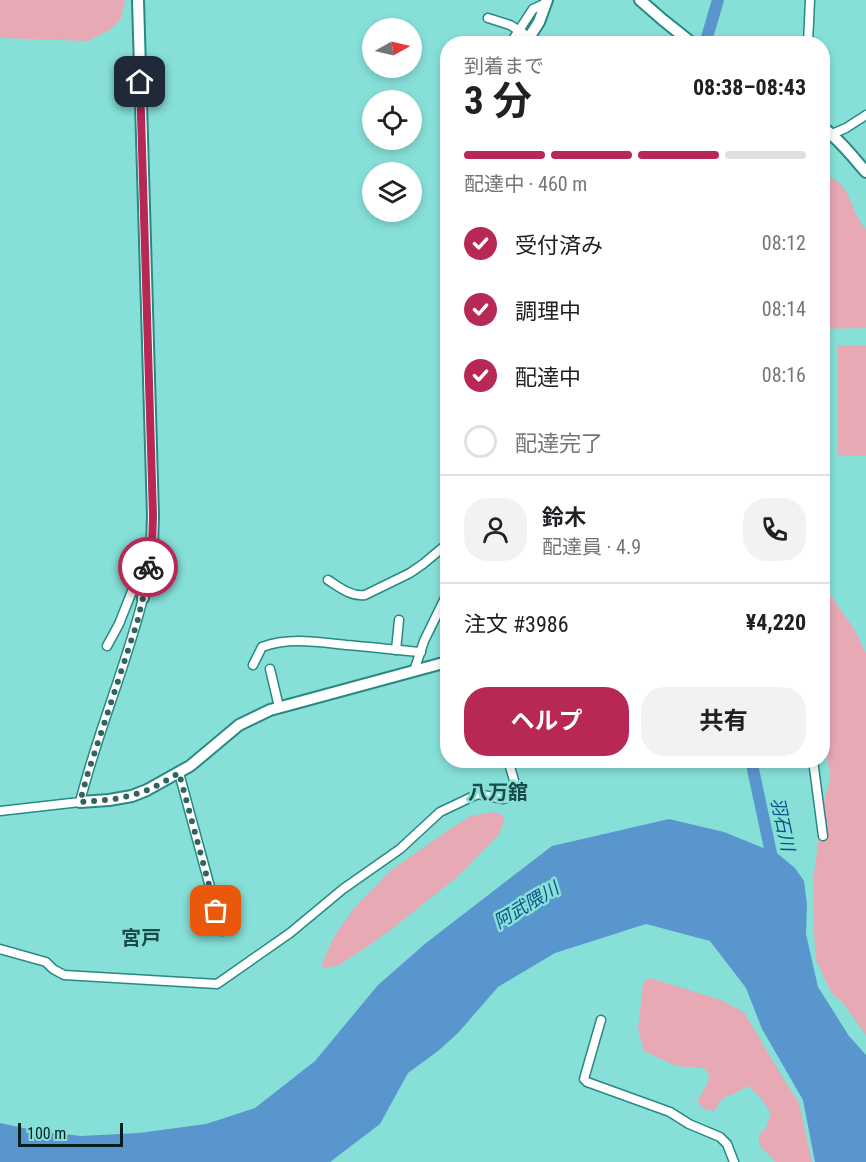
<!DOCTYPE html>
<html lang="ja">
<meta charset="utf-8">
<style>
:root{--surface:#fff;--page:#f2f2f2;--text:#202124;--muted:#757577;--line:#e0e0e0;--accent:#b82855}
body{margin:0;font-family:"Roboto Condensed","Noto Sans JP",sans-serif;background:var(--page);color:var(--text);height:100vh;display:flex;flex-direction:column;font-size:22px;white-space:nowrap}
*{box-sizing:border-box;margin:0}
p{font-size:20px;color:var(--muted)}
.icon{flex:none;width:33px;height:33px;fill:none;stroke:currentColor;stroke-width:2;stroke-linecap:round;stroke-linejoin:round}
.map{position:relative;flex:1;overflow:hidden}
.drawer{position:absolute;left:440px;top:36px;width:390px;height:732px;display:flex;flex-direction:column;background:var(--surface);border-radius:24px;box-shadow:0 3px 9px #0003}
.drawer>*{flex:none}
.needle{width:39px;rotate:82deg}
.buttons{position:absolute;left:362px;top:18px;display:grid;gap:12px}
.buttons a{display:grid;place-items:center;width:60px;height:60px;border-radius:50%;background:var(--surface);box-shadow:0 3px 9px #0003;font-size:30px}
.scale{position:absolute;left:18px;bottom:15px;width:105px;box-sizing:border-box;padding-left:6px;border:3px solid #03201e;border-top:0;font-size:16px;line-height:21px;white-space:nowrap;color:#03201e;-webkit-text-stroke:4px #86e0d8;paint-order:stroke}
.pin{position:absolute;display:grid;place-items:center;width:51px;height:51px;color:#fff;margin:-26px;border-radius:12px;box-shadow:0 3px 9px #0006}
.courier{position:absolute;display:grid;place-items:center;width:60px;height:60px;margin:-30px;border:4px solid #b82855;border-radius:50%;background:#fff;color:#222;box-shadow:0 2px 8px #0007}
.headline em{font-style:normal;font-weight:700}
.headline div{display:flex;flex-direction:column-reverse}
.headline{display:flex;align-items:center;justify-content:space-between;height:102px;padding:0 24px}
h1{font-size:39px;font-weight:700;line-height:45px}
.bar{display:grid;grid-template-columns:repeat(4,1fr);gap:9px 6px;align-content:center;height:72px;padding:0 24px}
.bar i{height:8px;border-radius:4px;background:var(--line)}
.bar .selected{background:var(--accent)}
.bar p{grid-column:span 4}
.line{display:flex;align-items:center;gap:15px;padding:0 24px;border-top:2px solid var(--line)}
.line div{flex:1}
.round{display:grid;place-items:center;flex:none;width:63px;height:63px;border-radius:24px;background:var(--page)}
ol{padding:0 24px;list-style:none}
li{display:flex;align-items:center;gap:18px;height:66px}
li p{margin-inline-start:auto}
li .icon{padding:6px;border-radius:50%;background:var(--accent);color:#fff;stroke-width:4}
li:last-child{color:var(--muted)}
li i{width:33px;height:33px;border:3px solid var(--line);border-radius:50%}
.cta{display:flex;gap:12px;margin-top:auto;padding:12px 24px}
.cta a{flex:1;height:69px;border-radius:24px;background:var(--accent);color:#fff;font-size:24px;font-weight:700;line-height:69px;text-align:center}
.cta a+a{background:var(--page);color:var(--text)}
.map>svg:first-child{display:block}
.green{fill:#e7a9b3}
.water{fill:#5a96ce}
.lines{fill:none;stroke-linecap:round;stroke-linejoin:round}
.river{stroke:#5a96ce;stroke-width:12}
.street-casing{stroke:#288982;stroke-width:11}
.secondary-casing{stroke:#288982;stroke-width:14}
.street{stroke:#fff;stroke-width:8}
.secondary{stroke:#fff;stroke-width:10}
.done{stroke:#31635f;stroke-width:6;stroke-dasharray:0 10.8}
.route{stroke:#b82855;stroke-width:8}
.labels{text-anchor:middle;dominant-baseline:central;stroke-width:5;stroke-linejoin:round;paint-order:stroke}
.water-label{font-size:18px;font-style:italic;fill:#0b5086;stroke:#86e0d8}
.quarter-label{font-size:20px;font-weight:bold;fill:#1a4b48;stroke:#86e0d8}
</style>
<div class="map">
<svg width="866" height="1162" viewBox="0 0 866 1162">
<rect width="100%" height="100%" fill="#86e0d8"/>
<!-- green -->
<g class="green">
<path d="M0,0H125L121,19L111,29L88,41L0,38Z"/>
<path d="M822,175C855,182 847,210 866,229V328L822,329Z"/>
<rect x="838" y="345" width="28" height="111"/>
<path d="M822,582L856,632L866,654V1035L843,1003L831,992L816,960L813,919L814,873L823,804L829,784L830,772L822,732Z"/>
<path d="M494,812L503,815L504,822L499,834L457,877L393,928L358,953L339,965L326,968L322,967L323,961L335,935L355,907L390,871L453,827L471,816Z"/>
<path d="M650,978L721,1000L744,1012L783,1078L799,1103L812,1162H776L759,1145V1135L766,1128L771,1113L761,1098L749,1086L722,1099L714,1111L704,1109L697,1101L704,1090L710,1077L704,1068L676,1066L644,1051L638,1029L643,983Z"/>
</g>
<!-- water -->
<path class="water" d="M669,819L724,832L778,854L795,868L804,881L807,905L806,934L818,987L849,1036L866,1055V1162H815L803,1100L762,1029L746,988L710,941L646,924L555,953L498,987L458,1033L438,1051L408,1073L380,1124L330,1162H0V1123L38,1131L81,1136L139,1133L206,1124L255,1108L315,1061L378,985L426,943L552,846Z"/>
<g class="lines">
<!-- river -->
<g class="river">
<path d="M705,44L718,0"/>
<path d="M751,760L774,867"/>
</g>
<!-- street casing -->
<g class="street-casing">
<g id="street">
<path d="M488,18L510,25L529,37"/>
<path d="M510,44L533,9L546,3"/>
<path d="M808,44L810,0"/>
<path d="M832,134L846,128L866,115"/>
<path d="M328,580C339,587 351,597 365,595L410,573L423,564L447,544"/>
<path d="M107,646L119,624L138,576L149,563"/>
<path d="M396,650L399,620"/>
<path d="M253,665L262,647C288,637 318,642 346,645C371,647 396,650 421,652"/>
<path d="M270,669L279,707"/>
<path d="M414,671L424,641L447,594"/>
<path d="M813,760L823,836"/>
<path d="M179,773L222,931"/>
<path d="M0,811L80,802C97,733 126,667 143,598"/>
<path d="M0,949L46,962L53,969L64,975L217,984L290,933L343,889L400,849L440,812L478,794L503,799L507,798L514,794L516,791V787L508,760"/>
<path d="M601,1020L584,1079L587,1082L670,1112L689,1124L720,1137L727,1144L734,1162"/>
</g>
</g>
<!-- secondary casing -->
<g class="secondary-casing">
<g id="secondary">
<path d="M138,0L153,516L152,546L143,598"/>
<path d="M640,0L663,20L693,44"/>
<path d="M525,44L539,22L547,0"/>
<path d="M822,127C839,139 852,156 866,172"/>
<path d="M80,802L109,800L132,796L147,790L190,766L239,725L270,710L447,662"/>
</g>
</g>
<!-- street -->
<use href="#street" class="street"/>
<!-- secondary -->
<use href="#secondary" class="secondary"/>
</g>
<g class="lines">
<!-- done -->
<path class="done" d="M148,567L143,598L137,623L87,776L80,802C97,801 115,800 132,795C149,791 164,782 179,773L216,911"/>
<!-- route -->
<path class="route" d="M140,82L153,516L152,546L148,567"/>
</g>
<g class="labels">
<!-- water labels -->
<g class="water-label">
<text transform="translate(783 824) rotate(78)">羽石川</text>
<text transform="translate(526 905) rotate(-31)">阿武隈川</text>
</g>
<!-- quarter labels -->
<g class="quarter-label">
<text x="498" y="792">八万舘</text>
<text x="141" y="938">宮戸</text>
</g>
</g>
</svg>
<div class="buttons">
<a><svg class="needle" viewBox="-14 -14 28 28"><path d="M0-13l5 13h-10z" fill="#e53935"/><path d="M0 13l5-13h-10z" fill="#757577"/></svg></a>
<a><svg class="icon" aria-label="locate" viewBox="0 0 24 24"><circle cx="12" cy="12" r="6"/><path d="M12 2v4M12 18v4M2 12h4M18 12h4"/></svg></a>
<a><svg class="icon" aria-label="layers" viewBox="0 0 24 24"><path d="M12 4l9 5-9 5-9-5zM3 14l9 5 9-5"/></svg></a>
</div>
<div class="scale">100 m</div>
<div class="pin" style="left:216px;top:911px;background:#ea580c"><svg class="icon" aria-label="bag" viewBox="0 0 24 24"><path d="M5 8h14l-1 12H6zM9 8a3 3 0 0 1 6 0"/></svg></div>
<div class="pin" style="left:140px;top:82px;background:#1f2937"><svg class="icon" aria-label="home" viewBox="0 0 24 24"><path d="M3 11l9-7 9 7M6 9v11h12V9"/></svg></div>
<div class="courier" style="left:148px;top:567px"><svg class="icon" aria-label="bike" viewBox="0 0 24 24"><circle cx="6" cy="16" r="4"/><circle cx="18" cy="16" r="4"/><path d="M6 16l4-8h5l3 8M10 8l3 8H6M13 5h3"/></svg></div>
<section class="drawer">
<div class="headline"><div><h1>3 分</h1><p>到着まで</p></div><em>08:38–08:43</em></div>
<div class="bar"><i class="selected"></i><i class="selected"></i><i class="selected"></i><i></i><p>配達中 · 460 m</p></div>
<ol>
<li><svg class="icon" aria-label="check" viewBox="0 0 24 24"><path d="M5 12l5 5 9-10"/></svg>受付済み<p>08:12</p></li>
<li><svg class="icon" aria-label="check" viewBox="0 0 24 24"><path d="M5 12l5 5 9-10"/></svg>調理中<p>08:14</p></li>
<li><svg class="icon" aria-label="check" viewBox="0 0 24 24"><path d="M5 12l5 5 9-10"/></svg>配達中<p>08:16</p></li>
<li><i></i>配達完了</li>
</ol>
<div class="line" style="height:108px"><a class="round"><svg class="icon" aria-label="person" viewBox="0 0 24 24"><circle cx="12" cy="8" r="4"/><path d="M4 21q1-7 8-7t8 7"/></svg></a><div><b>鈴木</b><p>配達員 · 4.9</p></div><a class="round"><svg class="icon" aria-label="phone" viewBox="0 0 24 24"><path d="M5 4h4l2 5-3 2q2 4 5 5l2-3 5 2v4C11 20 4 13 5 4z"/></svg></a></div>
<div class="line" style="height:78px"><div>注文 #3986</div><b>¥4,220</b></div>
<div class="cta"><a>ヘルプ</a><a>共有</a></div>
</section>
</div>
